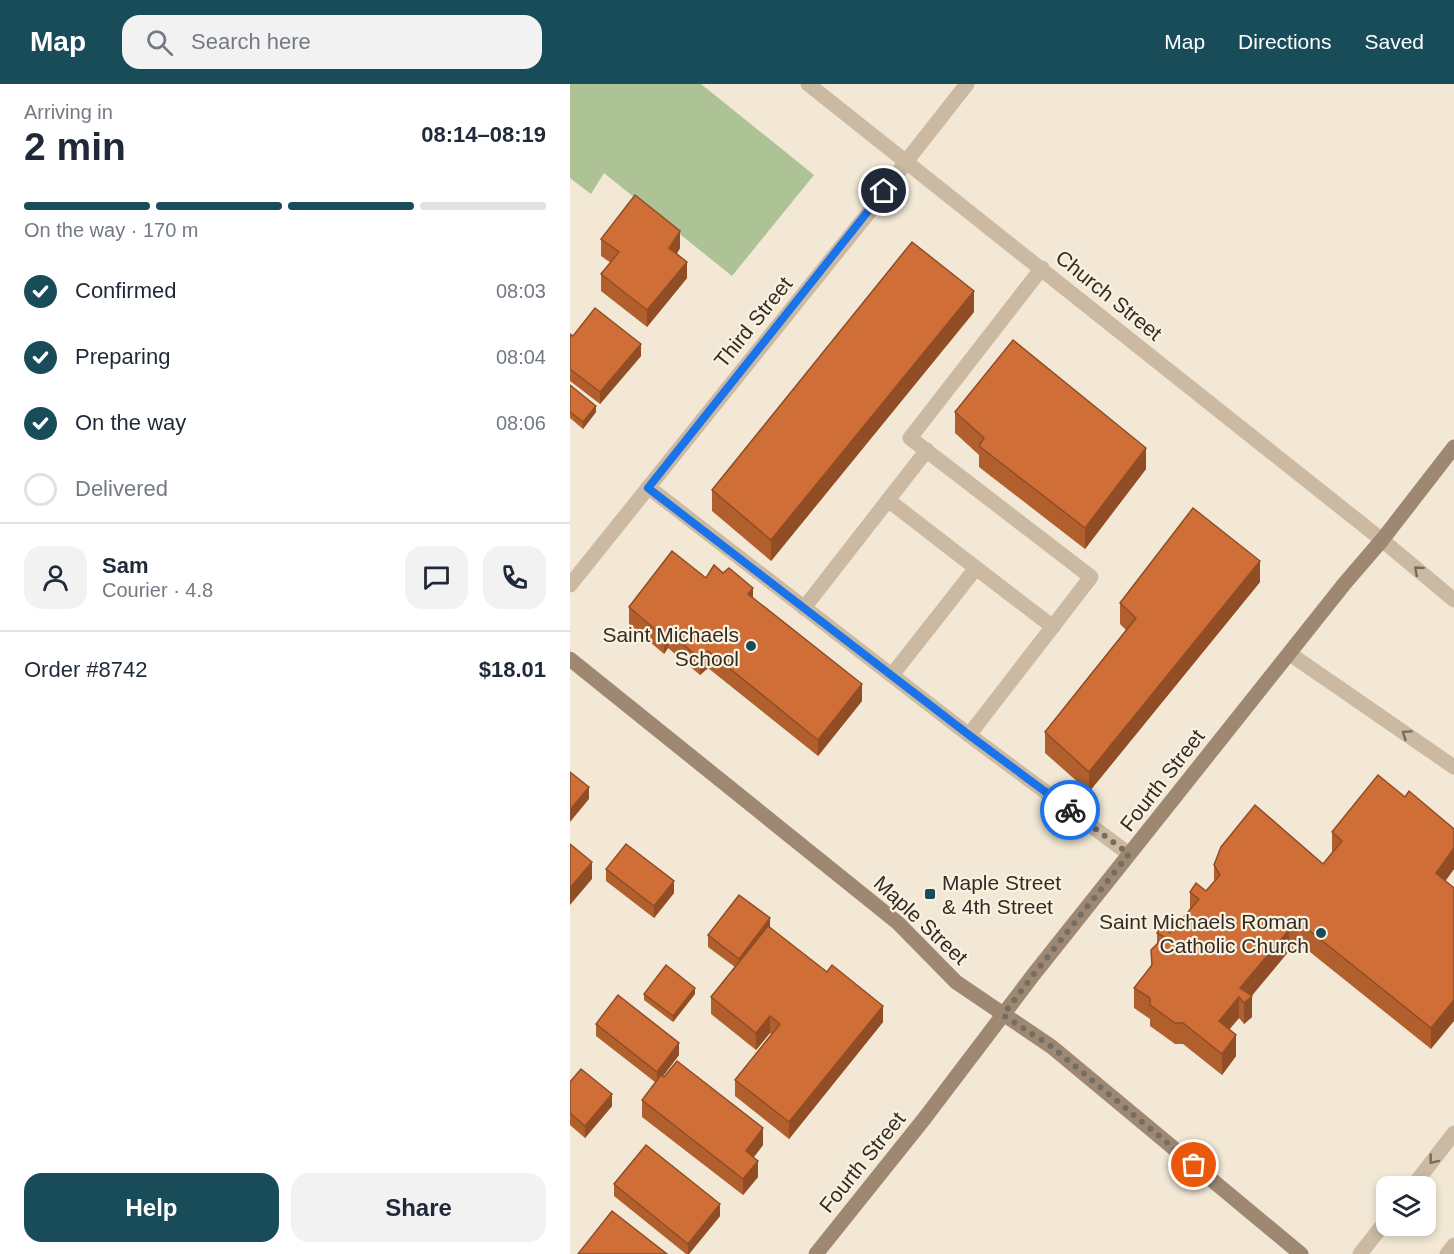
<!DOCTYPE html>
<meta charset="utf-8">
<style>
:root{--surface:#fff;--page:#f2f2f3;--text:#1f2937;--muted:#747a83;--line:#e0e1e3;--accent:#174c58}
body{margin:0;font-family:Helvetica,sans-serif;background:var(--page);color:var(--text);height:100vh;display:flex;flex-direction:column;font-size:22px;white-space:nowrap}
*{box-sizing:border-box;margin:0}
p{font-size:20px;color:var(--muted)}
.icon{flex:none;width:33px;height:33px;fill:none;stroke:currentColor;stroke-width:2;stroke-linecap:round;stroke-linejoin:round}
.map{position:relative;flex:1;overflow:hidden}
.drawer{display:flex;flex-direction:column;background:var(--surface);width:570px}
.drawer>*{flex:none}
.buttons{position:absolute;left:806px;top:1092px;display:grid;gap:12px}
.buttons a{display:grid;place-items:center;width:60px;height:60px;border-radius:12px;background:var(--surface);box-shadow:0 3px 9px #0003;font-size:30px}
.pin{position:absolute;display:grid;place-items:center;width:51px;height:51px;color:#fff;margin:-26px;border:3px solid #fff;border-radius:50%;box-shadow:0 2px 6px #0007}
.courier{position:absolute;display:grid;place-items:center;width:60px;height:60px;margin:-30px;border:4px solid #1a73e8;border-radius:50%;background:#fff;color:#222;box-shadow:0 2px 8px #0007}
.overview em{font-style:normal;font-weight:600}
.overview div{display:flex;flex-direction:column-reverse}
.overview{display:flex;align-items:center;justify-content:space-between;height:102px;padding:0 24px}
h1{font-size:39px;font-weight:600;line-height:45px}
.bar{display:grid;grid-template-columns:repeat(4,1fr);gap:9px 6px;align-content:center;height:72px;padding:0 24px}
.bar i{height:8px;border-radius:4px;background:var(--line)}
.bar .selected{background:var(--accent)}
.bar p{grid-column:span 4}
.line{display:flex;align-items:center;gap:15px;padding:0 24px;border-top:2px solid var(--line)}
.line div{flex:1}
.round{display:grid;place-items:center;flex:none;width:63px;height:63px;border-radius:18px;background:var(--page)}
ol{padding:0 24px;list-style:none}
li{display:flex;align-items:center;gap:18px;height:66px}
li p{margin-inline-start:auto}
li .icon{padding:6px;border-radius:50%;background:var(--accent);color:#fff;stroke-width:4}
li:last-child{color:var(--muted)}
li i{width:33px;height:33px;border:3px solid var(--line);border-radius:50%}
.primary-button{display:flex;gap:12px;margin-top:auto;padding:12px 24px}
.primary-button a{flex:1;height:69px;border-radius:18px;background:var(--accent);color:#fff;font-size:24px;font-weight:600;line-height:69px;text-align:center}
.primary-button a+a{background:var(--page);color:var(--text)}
header{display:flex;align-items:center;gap:36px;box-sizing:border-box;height:84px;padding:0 30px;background:var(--accent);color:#fff}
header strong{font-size:28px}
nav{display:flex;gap:33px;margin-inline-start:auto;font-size:21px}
.search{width:420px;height:54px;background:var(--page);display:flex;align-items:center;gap:15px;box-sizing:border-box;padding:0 21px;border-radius:18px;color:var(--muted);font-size:22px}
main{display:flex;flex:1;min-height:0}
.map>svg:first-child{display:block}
.green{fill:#adc295}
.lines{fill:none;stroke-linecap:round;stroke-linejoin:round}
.lane{stroke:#cbb9a1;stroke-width:15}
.street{stroke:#cbb9a1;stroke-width:15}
.secondary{stroke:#9e8872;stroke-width:15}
.wall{fill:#b25f2e}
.shaded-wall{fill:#914d26}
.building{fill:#cf6e36;stroke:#914d26;stroke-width:1.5}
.oneway{stroke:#786b5c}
.done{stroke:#766d62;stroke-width:6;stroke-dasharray:0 10.8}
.route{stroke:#1a73e8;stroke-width:8}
.poi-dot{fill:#174c58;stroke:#faf2e1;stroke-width:2}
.labels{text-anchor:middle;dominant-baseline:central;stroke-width:4.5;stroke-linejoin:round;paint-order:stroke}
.street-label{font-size:21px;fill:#342b24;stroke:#faf2e1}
.poi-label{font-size:21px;fill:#342b24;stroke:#faf2e1;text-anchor:end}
</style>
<header>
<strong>Map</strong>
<div class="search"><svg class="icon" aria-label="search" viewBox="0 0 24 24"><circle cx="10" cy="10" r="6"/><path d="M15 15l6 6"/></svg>Search here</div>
<nav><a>Map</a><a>Directions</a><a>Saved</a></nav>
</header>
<main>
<section class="drawer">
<div class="overview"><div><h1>2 min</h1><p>Arriving in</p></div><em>08:14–08:19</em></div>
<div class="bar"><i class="selected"></i><i class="selected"></i><i class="selected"></i><i></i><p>On the way · 170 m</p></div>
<ol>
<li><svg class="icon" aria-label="check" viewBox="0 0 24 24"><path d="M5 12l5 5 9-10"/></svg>Confirmed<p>08:03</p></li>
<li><svg class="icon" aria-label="check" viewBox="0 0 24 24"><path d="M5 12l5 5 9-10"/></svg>Preparing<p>08:04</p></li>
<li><svg class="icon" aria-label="check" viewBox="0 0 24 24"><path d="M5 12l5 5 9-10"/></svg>On the way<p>08:06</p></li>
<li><i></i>Delivered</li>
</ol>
<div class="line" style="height:108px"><a class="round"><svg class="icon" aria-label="person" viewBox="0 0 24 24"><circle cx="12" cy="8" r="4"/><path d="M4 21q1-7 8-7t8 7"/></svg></a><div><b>Sam</b><p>Courier · 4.8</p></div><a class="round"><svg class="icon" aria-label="chat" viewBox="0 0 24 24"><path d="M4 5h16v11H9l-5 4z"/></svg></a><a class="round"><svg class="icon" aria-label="phone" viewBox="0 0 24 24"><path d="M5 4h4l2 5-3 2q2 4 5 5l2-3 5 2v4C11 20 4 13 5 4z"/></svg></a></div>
<div class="line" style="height:78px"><div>Order #8742</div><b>$18.01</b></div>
<div class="primary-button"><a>Help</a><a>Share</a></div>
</section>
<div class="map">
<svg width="884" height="1170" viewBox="0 0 884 1170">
<rect width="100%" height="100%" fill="#f2e8d5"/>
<!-- green -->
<path class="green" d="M0,0H131L244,91L162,192L34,89L21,110L0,94Z"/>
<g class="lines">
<!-- lane -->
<g class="lane">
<path d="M78,403L399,651L521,493L340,354L472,184"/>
<path d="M318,416L406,484"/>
<path d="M234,524L357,366"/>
<path d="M720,570L884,683"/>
<path d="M322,591L406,484L483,543"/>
<path d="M399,651L559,770"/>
<path d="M843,1102L884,1049"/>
<path d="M790,1170L816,1137"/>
<path d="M877,1170L884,1161"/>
</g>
<!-- street -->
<g class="street">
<path d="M238,0L812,456L884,516"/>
<path d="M0,501L304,122L335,79L397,0"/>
</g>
<!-- secondary -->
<g class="secondary">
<path d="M0,575L328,839L386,898L482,963L731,1170"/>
<path d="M246,1170L354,1035L464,890L775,499L812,456L884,363"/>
</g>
</g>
<!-- wall -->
<g class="wall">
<path d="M31,155L110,164L107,170L117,194L77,243L31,207V190L41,179L31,172Z"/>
<path d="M404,228L201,477L142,427V406Z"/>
<path d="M0,250L3,252L71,272L30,320L0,297Z"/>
<path d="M0,301L26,328L13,345L0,334Z"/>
<path d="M385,328L576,385L515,465L409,383V371L385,349Z"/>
<path d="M136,494L183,514L292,617L248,672L138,584L130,591L98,564L94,570L59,540V523Z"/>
<path d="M690,498L519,708L475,669V648L556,546L550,540V519Z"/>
<path d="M762,748L884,785L875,797L861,965L735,864L719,867L681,912L682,933L674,940L669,934L659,945L666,972L652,991L613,960H605L580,942V935L564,924V904L581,883V866L587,860V849H600L620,826V808L636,807L644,797V781L753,780L762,768Z"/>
<path d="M36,785L104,809L84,834L36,797Z"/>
<path d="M200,843L313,938L219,1055L165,1012V996L201,950L200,949L186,966L141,930V913L165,883L138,863V851Z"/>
<path d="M74,910H125L103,938L74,916Z"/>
<path d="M26,940L109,971L93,992L193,1061L184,1073L188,1093L173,1111L72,1033V1016L85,998L26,952Z"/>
<path d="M0,998L42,1022L15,1054L0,1041Z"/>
<path d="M44,1100L150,1132L119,1170H116L44,1112Z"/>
</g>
<!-- shaded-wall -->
<g class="shaded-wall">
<path d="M110,147V164L99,181V164Z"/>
<path d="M117,178V194L77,243V226Z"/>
<path d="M404,207V228L201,477V456Z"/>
<path d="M71,260V272L30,320V308Z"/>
<path d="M26,322V328L13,345V338Z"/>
<path d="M576,364V385L515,465V444Z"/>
<path d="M690,477V498L519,708V688Z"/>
<path d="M183,504V520L178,510Z"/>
<path d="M98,547V564L94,570V553Z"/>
<path d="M138,567V584L130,591V575Z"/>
<path d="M292,600V617L248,672V656Z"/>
<path d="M19,703V715L0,738V726Z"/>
<path d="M884,764V785L866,810V789Z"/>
<path d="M22,778V795L0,821V804Z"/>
<path d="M104,797V809L84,834V822Z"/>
<path d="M200,834V846L169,887V875Z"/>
<path d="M719,846V867L680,914L682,912V933L674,940V919L670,904Z"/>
<path d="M125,904V910L103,938V932Z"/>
<path d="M669,913V934L649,958V937Z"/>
<path d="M884,916V937L861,965V944Z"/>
<path d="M313,922V938L219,1055V1038Z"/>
<path d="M200,932V949L186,966V949Z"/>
<path d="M666,951V972L652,991V970Z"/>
<path d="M109,959V971L87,1000V988Z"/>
<path d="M42,1010V1022L15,1054V1042Z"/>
<path d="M193,1044V1061L176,1083V1067Z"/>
<path d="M188,1077V1093L173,1111V1095Z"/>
<path d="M150,1120V1132L119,1170H118V1160Z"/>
</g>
<!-- building -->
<g class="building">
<path d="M65,111L110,147L99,164L117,178L77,226L31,190L49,168L31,155Z"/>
<path d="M342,158L404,207L201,456L142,406Z"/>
<path d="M25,224L71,260L30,308L0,285V250L3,252Z"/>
<path d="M443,256L576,364L515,444L409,362L414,354L385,328Z"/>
<path d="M0,301L26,322L13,338L0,328Z"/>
<path d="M623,424L690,477L519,688L475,648L566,534L550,519Z"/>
<path d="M102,467L136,494L144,481L153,489L159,484L183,504L178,510L292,600L248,656L138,567L130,575L98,547L94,553L59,523Z"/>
<path d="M0,688L19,703L0,726Z"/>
<path d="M808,691L835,713L839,707L884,745V764L866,789L884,804V916L861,944L735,843L719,846L670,904L682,912L674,919L669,913L649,937L666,951L652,970L613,939H605L580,921V914L564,904L582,881L581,866L594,853L587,849L592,841L600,849L629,815L620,808L626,799L636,807L650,791L644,781L651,763L685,721L753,780L772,757L762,748Z"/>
<path d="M0,760L22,778L0,804Z"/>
<path d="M56,760L104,797L84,822L36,785Z"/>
<path d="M169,811L200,834L169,875L138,851Z"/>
<path d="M198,842L257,888L262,881L313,922L219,1038L165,996L210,940L200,932L186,949L141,913Z"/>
<path d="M96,881L125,904L103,932L74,910Z"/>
<path d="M48,911L109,959L87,988L26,940Z"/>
<path d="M107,977L193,1044L176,1067L188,1077L173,1095L72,1016L91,991L94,993Z"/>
<path d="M11,985L42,1010L15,1042L0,1029V998Z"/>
<path d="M76,1061L150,1120L118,1160L44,1100Z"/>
<path d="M42,1127L97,1170H8Z"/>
</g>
<!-- one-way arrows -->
<defs><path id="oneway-chevron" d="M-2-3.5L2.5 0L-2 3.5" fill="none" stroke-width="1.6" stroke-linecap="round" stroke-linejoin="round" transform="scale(1.5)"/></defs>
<g class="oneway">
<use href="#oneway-chevron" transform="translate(848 486) rotate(-139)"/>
<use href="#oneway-chevron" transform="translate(836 650) rotate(-146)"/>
<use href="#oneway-chevron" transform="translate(863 1076) rotate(128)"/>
</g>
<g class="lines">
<!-- done -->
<path class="done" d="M500,726L559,770L464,890L433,931L482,963L624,1081"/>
<!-- route -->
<path class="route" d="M314,107L78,404L399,651L500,726"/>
</g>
<!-- markers -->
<g class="poi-dot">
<circle cx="181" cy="562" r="6"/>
<rect x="354" y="804" width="12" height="12" rx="3"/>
<circle cx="751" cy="849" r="6"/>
</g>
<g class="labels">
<!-- street labels -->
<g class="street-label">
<text transform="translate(539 211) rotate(39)">Church Street</text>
<text transform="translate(183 238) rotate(-51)">Third Street</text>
<text transform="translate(592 696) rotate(-52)">Fourth Street</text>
<text transform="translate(351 836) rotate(43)">Maple Street</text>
<text transform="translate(292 1078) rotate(-51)">Fourth Street</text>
</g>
<!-- poi labels -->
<g class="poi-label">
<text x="169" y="550">Saint Michaels<tspan x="169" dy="24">School</tspan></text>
<text x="372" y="798" text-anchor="start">Maple Street<tspan x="372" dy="24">&amp; 4th Street</tspan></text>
<text x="739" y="837">Saint Michaels Roman<tspan x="739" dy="24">Catholic Church</tspan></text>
</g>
</g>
</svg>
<div class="buttons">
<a><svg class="icon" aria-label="layers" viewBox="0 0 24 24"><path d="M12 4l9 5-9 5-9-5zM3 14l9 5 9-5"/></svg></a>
</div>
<div class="pin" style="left:624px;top:1081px;background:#ea580c"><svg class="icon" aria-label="bag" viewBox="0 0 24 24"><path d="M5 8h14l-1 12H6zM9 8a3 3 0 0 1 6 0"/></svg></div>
<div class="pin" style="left:314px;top:107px;background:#1f2937"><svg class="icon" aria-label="home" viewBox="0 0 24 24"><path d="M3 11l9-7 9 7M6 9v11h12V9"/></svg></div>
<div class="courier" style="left:500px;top:726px"><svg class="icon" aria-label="bike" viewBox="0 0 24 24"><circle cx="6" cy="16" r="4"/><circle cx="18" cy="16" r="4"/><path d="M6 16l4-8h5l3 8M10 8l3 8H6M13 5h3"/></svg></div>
</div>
</main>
